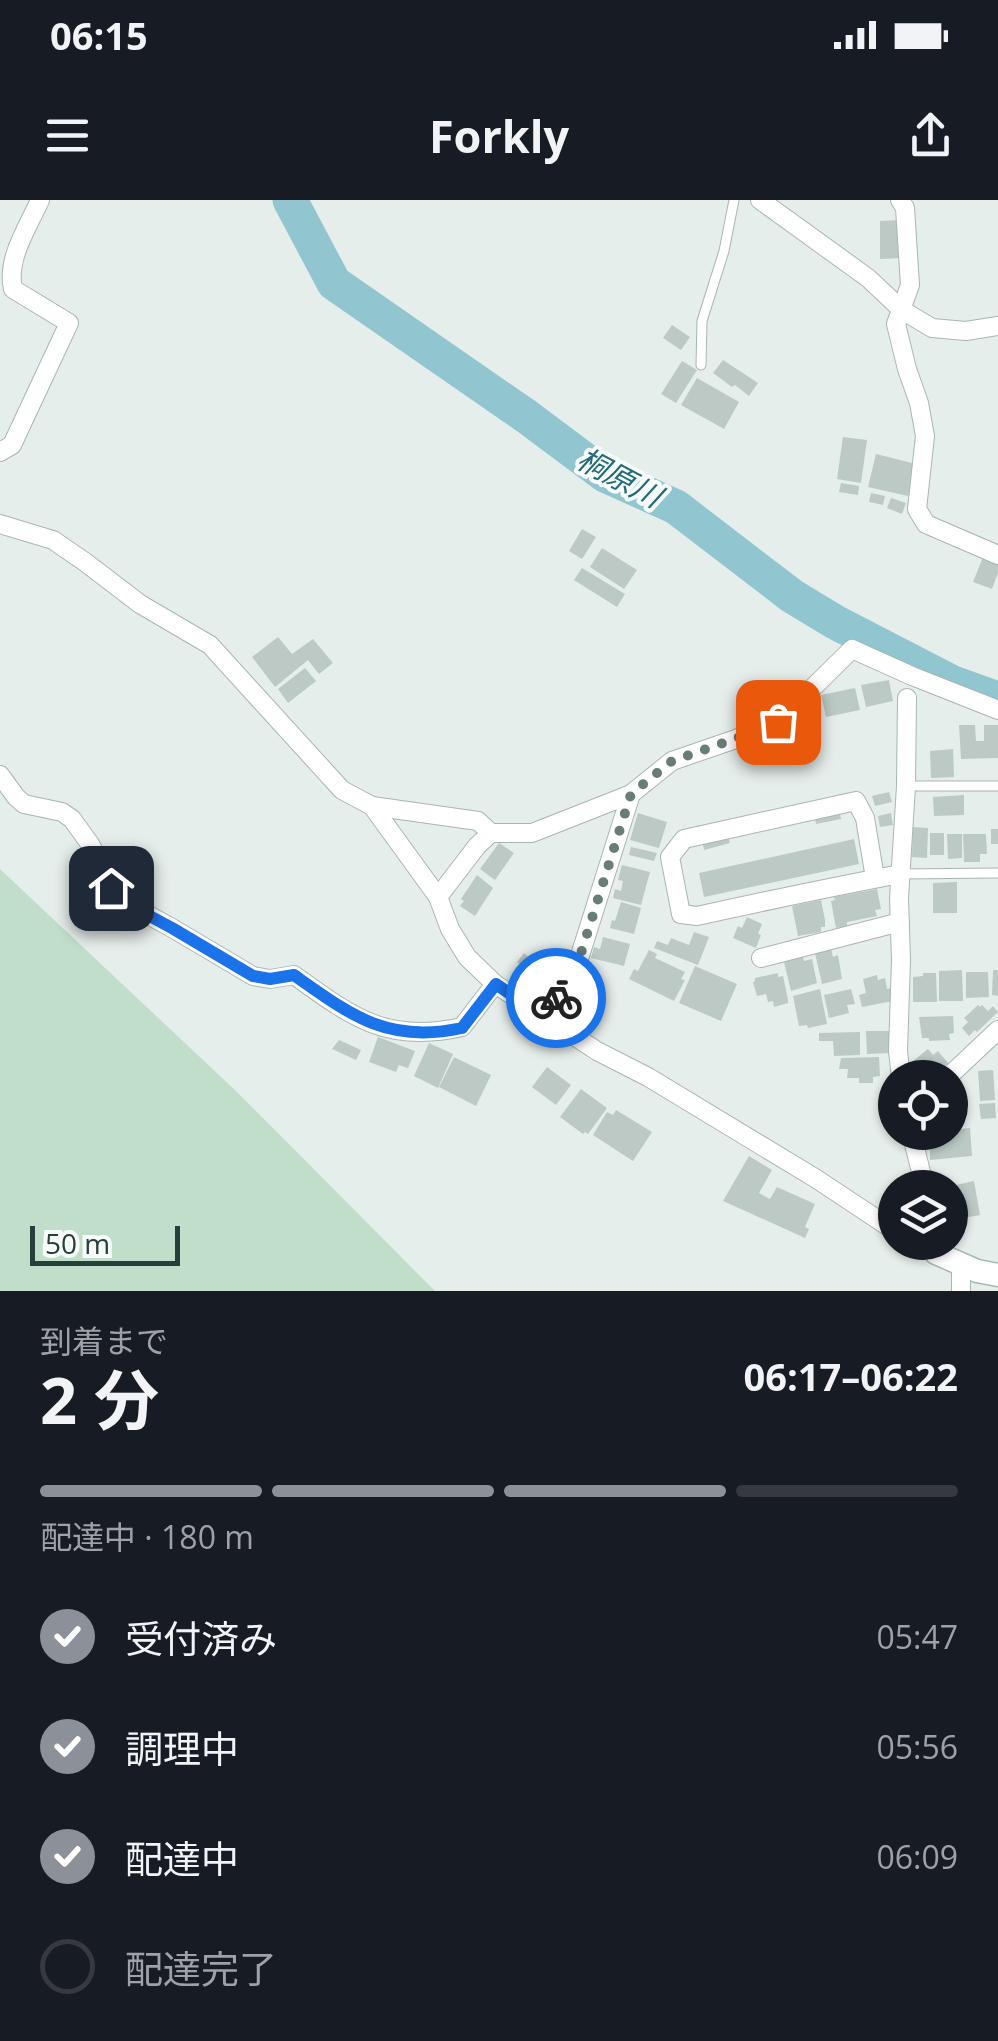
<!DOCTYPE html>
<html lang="ja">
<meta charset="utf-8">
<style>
:root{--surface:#171b24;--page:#20242c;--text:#f1f3f6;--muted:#9ea1a6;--line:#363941;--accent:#8c9099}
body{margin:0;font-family:"Open Sans","Noto Sans JP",sans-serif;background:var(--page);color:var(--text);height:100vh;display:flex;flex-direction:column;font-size:38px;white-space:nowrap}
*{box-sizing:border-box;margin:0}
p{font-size:32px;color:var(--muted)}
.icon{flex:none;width:55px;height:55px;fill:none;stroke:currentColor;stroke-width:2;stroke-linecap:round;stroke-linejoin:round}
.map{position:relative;height:1091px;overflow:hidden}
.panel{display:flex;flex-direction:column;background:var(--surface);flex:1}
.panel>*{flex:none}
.tools{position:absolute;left:878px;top:860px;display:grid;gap:20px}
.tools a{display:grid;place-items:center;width:90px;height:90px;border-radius:50%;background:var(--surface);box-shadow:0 2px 8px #0004;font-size:50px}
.scale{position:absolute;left:30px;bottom:25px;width:150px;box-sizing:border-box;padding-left:10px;border:5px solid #25403a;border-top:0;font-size:28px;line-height:35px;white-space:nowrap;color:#25403a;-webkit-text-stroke:8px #f7fbf9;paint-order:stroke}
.pin{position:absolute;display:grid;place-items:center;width:85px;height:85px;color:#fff;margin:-42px;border-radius:20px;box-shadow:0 5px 15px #0006}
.courier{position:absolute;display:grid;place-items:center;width:100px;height:100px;margin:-50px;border:8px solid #1a73e8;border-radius:50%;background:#fff;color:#222;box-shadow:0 2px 12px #0007}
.summary em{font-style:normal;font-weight:700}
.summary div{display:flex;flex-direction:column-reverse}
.summary{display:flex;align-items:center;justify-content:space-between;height:170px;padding:0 40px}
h1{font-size:65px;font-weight:700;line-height:75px}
.bar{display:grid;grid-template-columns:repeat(4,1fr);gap:15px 10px;align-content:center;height:120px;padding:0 40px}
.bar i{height:12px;border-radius:8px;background:var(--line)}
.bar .selected{background:var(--accent)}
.bar p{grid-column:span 4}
ol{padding:0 40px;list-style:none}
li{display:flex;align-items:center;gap:30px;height:110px}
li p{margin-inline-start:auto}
li .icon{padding:10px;border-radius:50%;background:var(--accent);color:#fff;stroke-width:4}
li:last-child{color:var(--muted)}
li i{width:55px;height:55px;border:5px solid var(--line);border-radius:50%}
.status{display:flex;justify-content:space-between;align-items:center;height:70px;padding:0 50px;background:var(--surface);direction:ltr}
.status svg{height:28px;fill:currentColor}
header{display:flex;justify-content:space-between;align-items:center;height:130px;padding:0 40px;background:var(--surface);font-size:45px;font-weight:700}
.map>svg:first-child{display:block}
.green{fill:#c1deca}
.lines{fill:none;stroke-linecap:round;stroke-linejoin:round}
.river{stroke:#91c5d0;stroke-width:35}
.building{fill:#bcc9c4}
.lane-casing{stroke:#a8b6b2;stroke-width:11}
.street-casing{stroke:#a8b6b2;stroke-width:20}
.secondary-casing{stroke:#a5bab3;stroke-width:25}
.lane{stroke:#fff;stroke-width:9}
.street{stroke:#fff;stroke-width:18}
.secondary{stroke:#fff;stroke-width:22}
.done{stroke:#697d78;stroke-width:10;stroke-dasharray:0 18}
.route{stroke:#1a73e8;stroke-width:12}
.labels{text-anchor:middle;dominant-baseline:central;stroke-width:8;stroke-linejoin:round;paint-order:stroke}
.water-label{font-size:30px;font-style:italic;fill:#21697b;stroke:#f7fbf9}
</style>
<div class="status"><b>06:15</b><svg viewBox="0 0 49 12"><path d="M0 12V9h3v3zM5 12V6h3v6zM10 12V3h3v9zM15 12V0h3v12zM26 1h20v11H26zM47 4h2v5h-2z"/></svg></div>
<header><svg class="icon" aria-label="menu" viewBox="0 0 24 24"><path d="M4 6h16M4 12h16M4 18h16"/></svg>Forkly<svg class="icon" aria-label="share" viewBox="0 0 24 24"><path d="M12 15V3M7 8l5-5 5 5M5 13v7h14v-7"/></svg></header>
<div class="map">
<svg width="998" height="1091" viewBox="0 0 998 1091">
<rect width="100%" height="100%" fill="#e6eeeb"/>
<!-- green -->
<path class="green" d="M0,669L237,892L435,1091H0Z"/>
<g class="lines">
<!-- river -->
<path class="river" d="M290,0L334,83L526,216L605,275L676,307L792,396L835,422L953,483L998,499"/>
</g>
<!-- building -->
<g class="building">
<path d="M903,20L904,58L880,59V21Z"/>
<path d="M672,125L690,137L681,150L663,138Z"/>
<path d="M723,160L758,183L749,196L735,185L732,187L713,173Z"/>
<path d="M682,161L697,170L676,203L661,194Z"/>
<path d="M697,178L739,202L724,229L681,205Z"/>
<path d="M843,237L867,240L861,283L837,279Z"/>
<path d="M876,254L916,264L908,296L868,287Z"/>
<path d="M841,283L859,286L858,295L839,292Z"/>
<path d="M871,293L885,296L883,305L869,302Z"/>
<path d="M891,298L906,303L902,314L887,308Z"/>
<path d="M582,329L596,337L582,359L569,351Z"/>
<path d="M602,348L637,370L624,389L590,367Z"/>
<path d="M983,357L998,362V373L992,389L973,382Z"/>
<path d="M582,368L625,394L617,407L574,380Z"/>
<path d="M278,437L292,454L313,439L333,463L319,474L308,460L275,487L252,457Z"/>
<path d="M305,468L316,481L288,503L278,489Z"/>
<path d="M889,480L893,501L866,507L861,485Z"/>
<path d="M855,488L860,510L826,517L821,495Z"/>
<path d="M959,525H975L976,541H984V525H998V558L961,559Z"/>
<path d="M953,549L954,577L931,578L930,551Z"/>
<path d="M889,592L892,602L875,606L872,596Z"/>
<path d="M964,595V615L934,616L933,597Z"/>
<path d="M839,608L841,619L816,624L814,612Z"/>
<path d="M638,613L667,622L659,648L630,640Z"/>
<path d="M891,613L893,625L880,627L878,616Z"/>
<path d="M913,627L928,628L927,658L912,657Z"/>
<rect x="991" y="629" width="7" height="15"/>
<path d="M727,633L730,643L704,650L702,639Z"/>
<rect x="930" y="633" width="14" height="22"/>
<path d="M947,634H962V658L948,659Z"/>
<path d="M963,634H986L987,654H980V662H964Z"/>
<path d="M854,639L859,664L704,697L699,673Z"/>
<path d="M499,643L514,653L495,680L480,669Z"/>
<path d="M631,647L657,653L654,661L629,655Z"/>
<path d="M622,665L650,672L641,705L613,698L615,689L621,691L623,681L618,680Z"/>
<path d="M477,675L493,688L475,716L460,706L464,701L461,699Z"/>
<path d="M957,682V713H933V683Z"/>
<path d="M877,689L881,709L875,710L877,716L847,722V726L836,728L831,701L835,700L834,697Z"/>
<path d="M821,700L825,720V727H821V732L798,736L792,706Z"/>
<path d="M621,702L641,708L634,734L610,728L612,720L615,721Z"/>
<path d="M747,717L762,724L758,734L761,735L756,748L733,738L738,726L742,728Z"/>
<path d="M694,732L709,737L698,765L654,748L657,741L668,745L671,738L689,745Z"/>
<path d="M603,737L630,744L624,766L591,758L594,747L600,749Z"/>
<path d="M831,749L833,757L838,755L842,779L822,784L815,753Z"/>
<path d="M649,750L657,754L655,758L685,772L681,779L685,780L674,801L629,779L634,769L638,771Z"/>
<path d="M524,753L550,776L543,784L538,780L531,788L515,773L521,766L517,762Z"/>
<path d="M803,757L804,761L812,759L817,783L791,791L784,762Z"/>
<path d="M695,766L737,784L721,821L679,803Z"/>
<path d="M962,770L963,801H939V771Z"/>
<path d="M993,770H998V796L992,795Z"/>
<path d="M966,772H988L989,797L966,798Z"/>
<path d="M778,773V777L783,776L788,800V803L774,807L773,801L768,802L766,794L757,796L753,782L755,781V778Z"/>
<path d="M923,773H936L937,802H913V777L923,776Z"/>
<path d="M877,775L878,780L885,778L887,789L891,788L893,801L862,807L859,795L866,793L863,779Z"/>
<path d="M820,789L827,824L808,828L807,825L799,826L793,796Z"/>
<path d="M851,789L855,804L847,805L849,813L829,818L824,795Z"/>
<path d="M978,805L980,807L982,805L988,811L993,806L998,812L977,832L975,830L969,836L962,828L968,822L964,818Z"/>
<path d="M953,816L954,833L949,834L950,840L929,841V838H922L919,817Z"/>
<path d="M866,831H891L892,853L867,854Z"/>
<path d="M860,832V855L834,856L833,841H819V833Z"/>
<path d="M378,837L415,851L408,868L399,865L396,872L369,862Z"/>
<path d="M339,840L361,850L356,860L332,849Z"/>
<path d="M429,843L453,854L438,888L414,876Z"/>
<path d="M928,849L933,855L938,851L948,863L930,878H918L916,875L922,871L913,861Z"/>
<path d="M454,857L491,875L476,906L439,887Z"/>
<path d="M879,857L880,876L873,877V883H859V878H847L848,869H839L841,858Z"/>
<path d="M547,867L571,885L556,905L532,887Z"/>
<path d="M993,870L995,900L980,901L978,871Z"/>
<path d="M581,889L607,908L588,934L585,932L583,934L560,917Z"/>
<path d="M995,903L996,918L981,919L979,904Z"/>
<path d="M616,910L652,932L633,961L593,935L607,912L613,915Z"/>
<path d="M970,928L972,956L930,960V932H950V930Z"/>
<path d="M749,956L772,970L759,993L770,999L777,987L815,1004L805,1027L809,1029L805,1038L723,1001Z"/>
<path d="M974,981L980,1015L958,1019L960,1029L950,1031V1002L959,1000L956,985Z"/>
</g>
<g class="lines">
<!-- lane casing -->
<g class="lane-casing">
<g id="lane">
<path d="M701,165L702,121L724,51L734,0"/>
<path d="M906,586H998"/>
<path d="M900,674L998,673"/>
</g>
</g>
<!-- street casing -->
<g class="street-casing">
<g id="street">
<path d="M760,0L868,78L902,110L932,128L966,131L998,126"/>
<path d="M900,0L905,8L910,85L896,124L907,169L919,203L925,236L917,309L926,324L998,355"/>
<path d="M0,252L12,245L69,123L13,89C6,59 28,27 40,0"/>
<path d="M0,324L53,340L85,362L140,404L210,445L342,590L372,606L438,697L450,729L467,757L495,784L597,851L648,877L815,978L895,1031"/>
<path d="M0,575L16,597L24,604L62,612L72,619L90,644L119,699L172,728L253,776L270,779L294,775C352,817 387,844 462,827L495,784"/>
<path d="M372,606L478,621L491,633H532L631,594"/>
<path d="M875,678L865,618L856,601L684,639L670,657L681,714L697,716C765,701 832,687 900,674"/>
<path d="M438,697L477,646L491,633"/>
<path d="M761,758L900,722"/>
<path d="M543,817L577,765L631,594L672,561L733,540L778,522L852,449L912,476L998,510"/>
<path d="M901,878L898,851L901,760L899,698L906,586L907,498"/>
<path d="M947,878L998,830"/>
<path d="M911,932L925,988"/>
<path d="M915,1042L936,1053"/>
<path d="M961,1091V1064"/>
</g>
</g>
<!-- secondary casing -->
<g class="secondary-casing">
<path id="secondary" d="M936,1053L977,1071L998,1075"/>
</g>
<!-- lane -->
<use href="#lane" class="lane"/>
<!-- street -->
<use href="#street" class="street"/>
<!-- secondary -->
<use href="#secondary" class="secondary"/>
</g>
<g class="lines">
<!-- done -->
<path class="done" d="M556,798L577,766L631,594L672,561L732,540L778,522"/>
<!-- route -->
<path class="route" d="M111,688L118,699L172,728L253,776L270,779L294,775C352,816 388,844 462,828L496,784L543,817L556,798"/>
</g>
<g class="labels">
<!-- water labels -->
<g class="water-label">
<text transform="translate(620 277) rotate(28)">桐原川</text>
</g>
</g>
</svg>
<div class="tools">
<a><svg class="icon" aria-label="locate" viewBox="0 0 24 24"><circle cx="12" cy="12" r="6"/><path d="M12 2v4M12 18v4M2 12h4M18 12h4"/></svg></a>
<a><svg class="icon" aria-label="layers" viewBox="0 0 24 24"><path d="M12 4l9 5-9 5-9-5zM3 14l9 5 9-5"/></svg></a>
</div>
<div class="scale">50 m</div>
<div class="pin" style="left:778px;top:522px;background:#ea580c"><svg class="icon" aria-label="bag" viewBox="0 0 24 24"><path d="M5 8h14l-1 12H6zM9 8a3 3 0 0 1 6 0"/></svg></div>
<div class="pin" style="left:111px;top:688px;background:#1f2937"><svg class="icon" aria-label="home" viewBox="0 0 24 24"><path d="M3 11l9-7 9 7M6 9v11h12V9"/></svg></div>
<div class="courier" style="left:556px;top:798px"><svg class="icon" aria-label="bike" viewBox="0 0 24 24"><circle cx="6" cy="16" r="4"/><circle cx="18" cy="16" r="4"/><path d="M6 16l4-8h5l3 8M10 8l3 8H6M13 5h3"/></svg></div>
</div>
<section class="panel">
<div class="summary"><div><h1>2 分</h1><p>到着まで</p></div><em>06:17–06:22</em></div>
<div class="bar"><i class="selected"></i><i class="selected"></i><i class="selected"></i><i></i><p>配達中 · 180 m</p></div>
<ol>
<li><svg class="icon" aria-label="check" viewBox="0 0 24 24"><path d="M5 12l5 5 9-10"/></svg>受付済み<p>05:47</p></li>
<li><svg class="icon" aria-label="check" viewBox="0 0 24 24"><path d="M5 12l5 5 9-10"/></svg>調理中<p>05:56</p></li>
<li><svg class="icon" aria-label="check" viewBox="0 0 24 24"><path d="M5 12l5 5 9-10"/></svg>配達中<p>06:09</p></li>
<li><i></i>配達完了</li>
</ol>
</section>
